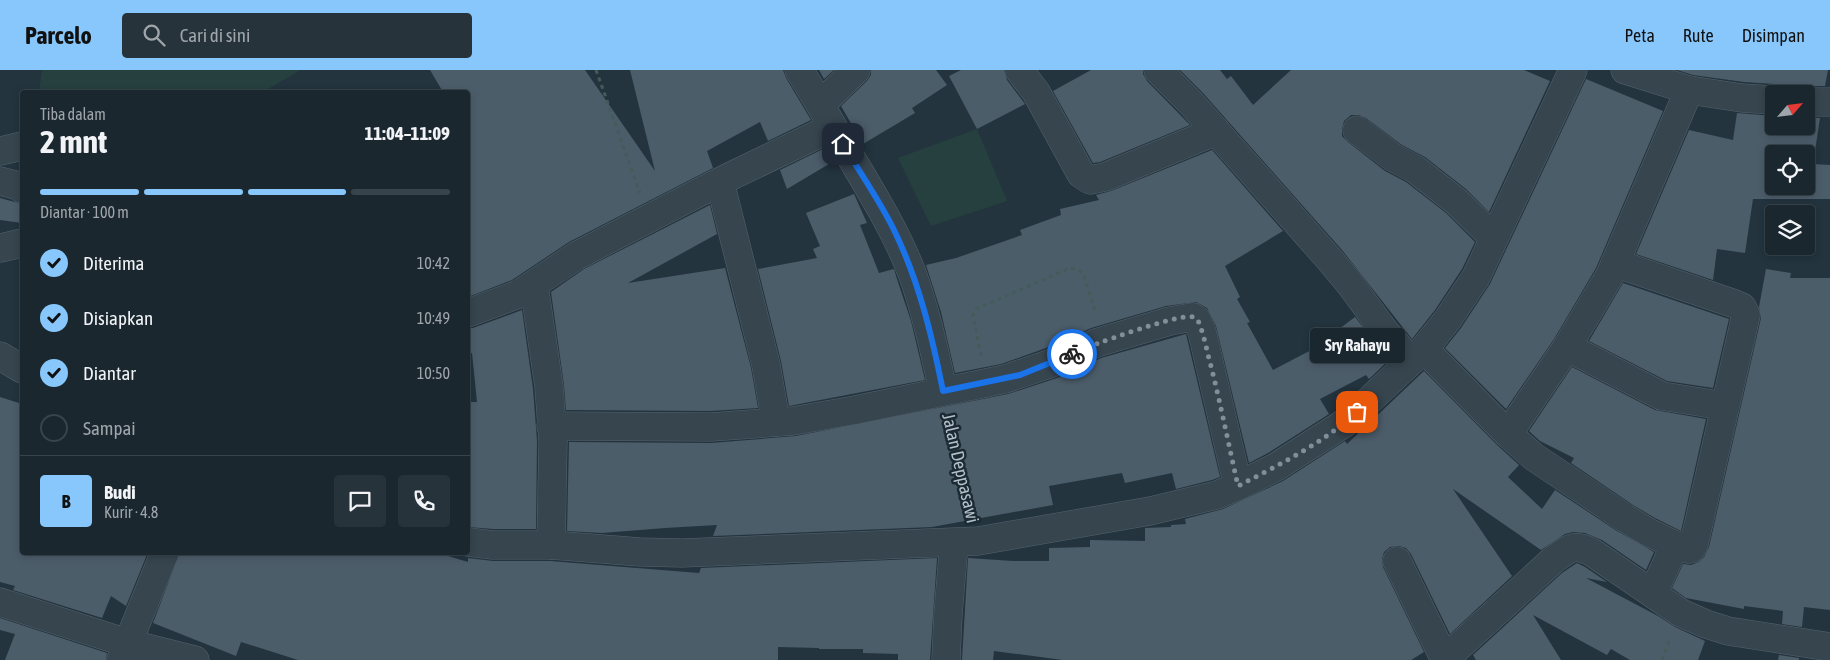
<!DOCTYPE html>
<html lang="id">
<meta charset="utf-8">
<style>
:root{--surface:#1a272f;--page:#27333b;--text:#f1f3f6;--muted:#9fa5aa;--line:#38444b;--accent:#87c7fb}
body{margin:0;font-family:"Asap Condensed",sans-serif;background:var(--page);color:var(--text);height:100vh;display:flex;flex-direction:column;font-size:19px;white-space:nowrap}
*{box-sizing:border-box;margin:0}
p{font-size:16px;color:var(--muted)}
.icon{flex:none;width:28px;height:28px;fill:none;stroke:currentColor;stroke-width:2;stroke-linecap:round;stroke-linejoin:round}
.map{position:relative;flex:1;overflow:hidden}
.side{position:absolute;left:20px;top:20px;width:450px;height:465px;display:flex;flex-direction:column;background:var(--surface);border-radius:5px;box-shadow:0 2px 8px #0003,0 0 0 1px var(--line)}
.side>*{flex:none}
.needle{width:32px;rotate:62deg}
.tools{position:absolute;left:1765px;top:15px;display:grid;gap:10px}
.tools a{display:grid;place-items:center;width:50px;height:50px;border-radius:5px;background:var(--surface);box-shadow:0 2px 8px #0003,0 0 0 1px var(--line);font-size:25px}
.pin{position:absolute;display:grid;place-items:center;width:42px;height:42px;color:#fff;margin:-21px;border-radius:10px;box-shadow:0 2px 8px #0006}
.courier{position:absolute;display:grid;place-items:center;width:50px;height:50px;margin:-25px;border:4px solid #1a73e8;border-radius:50%;background:#fff;color:#222;box-shadow:0 1px 6px #0007}
.bubble{position:absolute;height:35px;border-radius:5px;background:var(--surface);box-shadow:0 2px 8px #0003,0 0 0 1px var(--line);font-size:16px;font-weight:700;line-height:35px;text-align:center}
.summary em{font-style:normal;font-weight:700}
.summary div{display:flex;flex-direction:column-reverse}
.summary{display:flex;align-items:center;justify-content:space-between;height:85px;padding:0 20px}
h1{font-size:32px;font-weight:700;line-height:38px}
.bar{display:grid;grid-template-columns:repeat(4,1fr);gap:8px 5px;align-content:center;height:60px;padding:0 20px}
.bar i{height:6px;border-radius:4px;background:var(--line)}
.bar .on{background:var(--accent)}
.bar p{grid-column:span 4}
.line{display:flex;align-items:center;gap:12px;padding:0 20px;border-top:1px solid var(--line)}
.line div{flex:1}
.round{display:grid;place-items:center;flex:none;width:52px;height:52px;border-radius:5px;background:var(--page)}
ol{padding:0 20px;list-style:none}
li{display:flex;align-items:center;gap:15px;height:55px}
li p{margin-inline-start:auto}
li .icon{padding:5px;border-radius:50%;background:var(--accent);color:#111;stroke-width:4}
li:last-child{color:var(--muted)}
li i{width:28px;height:28px;border:2px solid var(--line);border-radius:50%}
header{display:flex;align-items:center;gap:30px;box-sizing:border-box;height:70px;padding:0 25px;background:var(--accent);color:#111}
header strong{font-size:24px}
nav{display:flex;gap:28px;margin-inline-start:auto;font-size:18px}
.search{width:350px;height:45px;background:var(--page);display:flex;align-items:center;gap:12px;box-sizing:border-box;padding:0 18px;border-radius:5px;color:var(--muted);font-size:19px}
.map>svg:first-child{display:block}
.green{fill:#25403e}
.building{fill:#4c5d6a;fill-rule:evenodd}
.lines{fill:none;stroke-linecap:round;stroke-linejoin:round}
.minor-casing{stroke:#55636d;stroke-width:29}
.path{stroke:#435c5a;stroke-width:3;stroke-dasharray:4 4;stroke-linecap:butt}
.minor{stroke:#37454f;stroke-width:28}
.done{stroke:#818f99;stroke-width:5;stroke-dasharray:0 9}
.route{stroke:#1a73e8;stroke-width:6}
.labels{text-anchor:middle;dominant-baseline:central;stroke-width:5;stroke-linejoin:round;paint-order:stroke}
.street-label{font-size:18px;fill:#b3c0ca;stroke:#1c2a34}
</style>
<header>
<strong>Parcelo</strong>
<div class="search"><svg class="icon" aria-label="search" viewBox="0 0 24 24"><circle cx="10" cy="10" r="6"/><path d="M15 15l6 6"/></svg>Cari di sini</div>
<nav><a>Peta</a><a>Rute</a><a>Disimpan</a></nav>
</header>
<div class="map">
<svg width="1830" height="590" viewBox="0 0 1830 590">
<rect width="100%" height="100%" fill="#23343f"/>
<!-- green -->
<g class="green">
<path d="M42,0H298L299,1L263,22H39Z"/>
<path d="M977,59L1007,131L931,156L898,88Z"/>
</g>
<!-- building -->
<g class="building">
<path d="M430,0H585L655,101L630,0H783L786,8L811,50L768,71L760,52L707,81L713,98L569,172L512,210L468,227V22H443Z"/>
<path d="M819,0H834L824,9Z"/>
<path d="M871,0H936L947,15L912,38L915,43L863,74L841,36L867,11L871,5Z"/>
<path d="M961,0H1004L1007,10L1025,34L977,59L949,6Z"/>
<path d="M1091,0H1143V4L1147,11L1190,55L1100,92L1093,93L1053,21Z"/>
<path d="M1180,0H1220L1227,9L1231,6L1253,35L1291,0H1524L1550,11L1489,142L1466,119L1425,87L1402,75L1366,48L1359,45H1351L1344,51L1342,59V66L1348,72L1385,101L1406,112L1446,143L1475,172L1462,199L1435,240L1412,269L1342,180L1203,23Z"/>
<path d="M1677,0H1828L1825,16H1806L1799,18L1793,24H1788L1783,17L1775,14L1744,12L1693,5Z"/>
<path d="M1586,9L1663,41L1596,198L1554,269L1506,339L1445,278L1461,258L1490,214Z"/>
<path d="M1737,43L1774,46V56H1806V48H1820L1813,94L1830,95V129H1753L1745,183L1717,179L1713,210L1636,184L1689,60L1733,70ZM1774,84H1806V116H1774Z"/>
<path d="M823,79L829,94L787,119L780,100Z"/>
<path d="M1212,80L1283,161L1225,196L1240,227L1237,229L1250,252L1247,253L1273,300L1338,266L1335,262L1355,247L1389,290L1369,309L1366,305L1320,329L1329,344L1268,383L1249,393L1216,256L1207,238L1196,232L1166,236L1091,258L1046,278L1001,294L955,303L941,242L926,195L956,188L1022,165L1020,160L1061,145L1060,139L1099,130L1096,125L1111,121Z"/>
<path d="M854,124L867,153L860,155L879,203L894,199L897,209L911,251L925,310L789,336L781,291L758,199L817,188L813,179L820,176L806,143Z"/>
<path d="M0,128L22,134V153L0,150Z"/>
<path d="M710,135L717,164L628,213L725,198L751,298L758,338L710,341L566,340L564,315L551,222L584,199Z"/>
<path d="M1766,199L1791,203L1790,208H1830V540L1804,537L1802,557L1782,554L1783,541L1744,536V539L1686,528L1672,518L1683,494L1691,495L1699,492L1704,487L1709,477L1761,248L1759,237Z"/>
<path d="M1623,213L1729,249L1713,318L1667,311L1589,271Z"/>
<path d="M522,240L533,319L537,371L536,459H494L468,457V332H477L472,283L468,284V258H473Z"/>
<path d="M1186,264L1220,407L1212,410L1176,419L1172,403L1125,413L1122,403L1049,416L1053,435L932,457L713,466L717,455L665,458L602,463L567,461L569,372L711,373L796,366L1008,324L1057,308L1101,288Z"/>
<path d="M1572,297L1655,340L1706,349L1681,461L1655,448L1633,435L1571,393L1574,388L1540,371L1529,361Z"/>
<path d="M1424,301L1497,375L1519,395L1508,407L1542,439L1555,420L1617,461L1654,482L1646,500L1602,470L1585,463L1573,462L1565,464L1541,480L1453,419L1512,506L1450,564L1411,484L1406,478L1399,476L1390,477L1384,482L1382,489L1383,497L1424,582L1411,590H1063L994,581L993,590H962L968,488L1013,491H1049V478L1090,477V470L1145,471V458L1171,457V455L1186,454L1185,449L1223,439L1283,411L1345,371L1347,374Z"/>
<path d="M0,327L22,334V482H148L126,536L111,526L102,548L13,520L15,516L0,512Z"/>
<path d="M180,482H435L468,492V488L493,491H550L699,503L701,498L937,488L930,590H898V584L863,583V579H819V578L778,577V590H298L241,572L236,586L153,553Z"/>
<path d="M1577,493L1585,497L1607,512L1586,508L1658,546L1675,557L1705,571L1698,590H1630L1611,579L1607,585L1533,545L1561,590H1476L1473,585L1562,503Z"/>
<path d="M0,548L107,583L106,590H5L15,564L0,560Z"/>
<path d="M1779,585L1799,588V590H1778Z"/>
</g>
<g class="lines">
<!-- minor casing -->
<g class="minor-casing">
<g id="minor">
<path d="M799,0C816,26 830,53 846,79C870,120 895,159 912,203C926,241 935,282 943,321"/>
<path d="M1019,0L1036,22L1081,104L1090,110L1105,107L1216,61"/>
<path d="M1158,0L1191,33L1330,190L1350,214L1386,263L1411,291"/>
<path d="M1625,0L1689,20L1742,28L1774,30"/>
<path d="M1806,32H1830"/>
<path d="M821,34L856,0"/>
<path d="M1357,60L1394,88L1415,99L1456,131L1494,168"/>
<path d="M0,81L22,76"/>
<path d="M0,111L19,116L22,119"/>
<path d="M720,112L766,295L776,352"/>
<path d="M0,178L22,173"/>
<path d="M1615,193L1735,234L1742,237L1746,245L1694,474L1691,479H1687L1675,475"/>
<path d="M534,215L549,317L553,371L551,475"/>
<path d="M468,243L519,224L576,186L733,105L833,57"/>
<path d="M1567,277L1662,326L1725,336"/>
<path d="M1424,279L1508,364L1567,277L1610,205L1689,20"/>
<path d="M0,286L22,299"/>
<path d="M551,356L711,357L793,351L855,340L1005,309L1052,293L1096,273L1170,251L1193,247L1197,250L1202,262L1238,416"/>
<path d="M1508,364L1534,387L1625,448L1648,462L1675,475L1653,523"/>
<path d="M468,472L493,475H551L640,482L682,483L978,471L1150,441L1217,425L1238,416L1276,397L1346,352L1424,279L1448,249L1476,207L1573,0"/>
<path d="M1397,491L1445,590"/>
<path d="M0,532L127,573L195,590"/>
<path d="M121,590L165,482"/>
<path d="M946,590L948,545L954,473"/>
<path d="M1444,590L1552,491C1569,479 1573,472 1593,483L1681,543L1706,554L1728,561L1830,577"/>
</g>
</g>
<!-- path -->
<g class="path">
<path d="M596,0L640,123"/>
<path d="M981,286L973,245L976,239L1070,198L1079,200L1084,206L1096,244"/>
<path d="M949,349L972,445"/>
<path d="M1662,590L1670,569"/>
</g>
<!-- minor -->
<use href="#minor" class="minor"/>
</g>
<g class="lines">
<!-- done -->
<path class="done" d="M1072,284C1088,276 1179,243 1193,247C1197,248 1199,252 1200,256C1205,268 1207,283 1211,296C1221,336 1229,376 1238,416C1279,395 1323,373 1357,342"/>
<!-- route -->
<path class="route" d="M843,74C860,103 880,131 894,160C919,211 932,266 943,321L1020,305L1072,284"/>
</g>
<g class="labels">
<!-- street labels -->
<g class="street-label">
<text transform="translate(961 398) rotate(77)">Jalan Deppasawi</text>
</g>
</g>
</svg>
<div class="tools">
<a><svg class="needle" viewBox="-14 -14 28 28"><path d="M0-13l5 13h-10z" fill="#e53935"/><path d="M0 13l5-13h-10z" fill="#9fa5aa"/></svg></a>
<a><svg class="icon" aria-label="locate" viewBox="0 0 24 24"><circle cx="12" cy="12" r="6"/><path d="M12 2v4M12 18v4M2 12h4M18 12h4"/></svg></a>
<a><svg class="icon" aria-label="layers" viewBox="0 0 24 24"><path d="M12 4l9 5-9 5-9-5zM3 14l9 5 9-5"/></svg></a>
</div>
<div class="pin" style="left:1357px;top:342px;background:#ea580c"><svg class="icon" aria-label="bag" viewBox="0 0 24 24"><path d="M5 8h14l-1 12H6zM9 8a3 3 0 0 1 6 0"/></svg></div>
<div class="pin" style="left:843px;top:74px;background:#1f2937"><svg class="icon" aria-label="home" viewBox="0 0 24 24"><path d="M3 11l9-7 9 7M6 9v11h12V9"/></svg></div>
<div class="courier" style="left:1072px;top:284px"><svg class="icon" aria-label="bike" viewBox="0 0 24 24"><circle cx="6" cy="16" r="4"/><circle cx="18" cy="16" r="4"/><path d="M6 16l4-8h5l3 8M10 8l3 8H6M13 5h3"/></svg></div>
<div class="bubble" style="left:1310px;top:258px;width:95px">Sry Rahayu</div>
<section class="side">
<div class="summary"><div><h1>2 mnt</h1><p>Tiba dalam</p></div><em>11:04–11:09</em></div>
<div class="bar"><i class="on"></i><i class="on"></i><i class="on"></i><i></i><p>Diantar · 100 m</p></div>
<ol>
<li><svg class="icon" aria-label="check" viewBox="0 0 24 24"><path d="M5 12l5 5 9-10"/></svg>Diterima<p>10:42</p></li>
<li><svg class="icon" aria-label="check" viewBox="0 0 24 24"><path d="M5 12l5 5 9-10"/></svg>Disiapkan<p>10:49</p></li>
<li><svg class="icon" aria-label="check" viewBox="0 0 24 24"><path d="M5 12l5 5 9-10"/></svg>Diantar<p>10:50</p></li>
<li><i></i>Sampai</li>
</ol>
<div class="line" style="height:90px"><b class="round" style="background:var(--accent);color:#111">B</b><div><b>Budi</b><p>Kurir · 4.8</p></div><a class="round"><svg class="icon" aria-label="chat" viewBox="0 0 24 24"><path d="M4 5h16v11H9l-5 4z"/></svg></a><a class="round"><svg class="icon" aria-label="phone" viewBox="0 0 24 24"><path d="M5 4h4l2 5-3 2q2 4 5 5l2-3 5 2v4C11 20 4 13 5 4z"/></svg></a></div>
</section>
</div>
